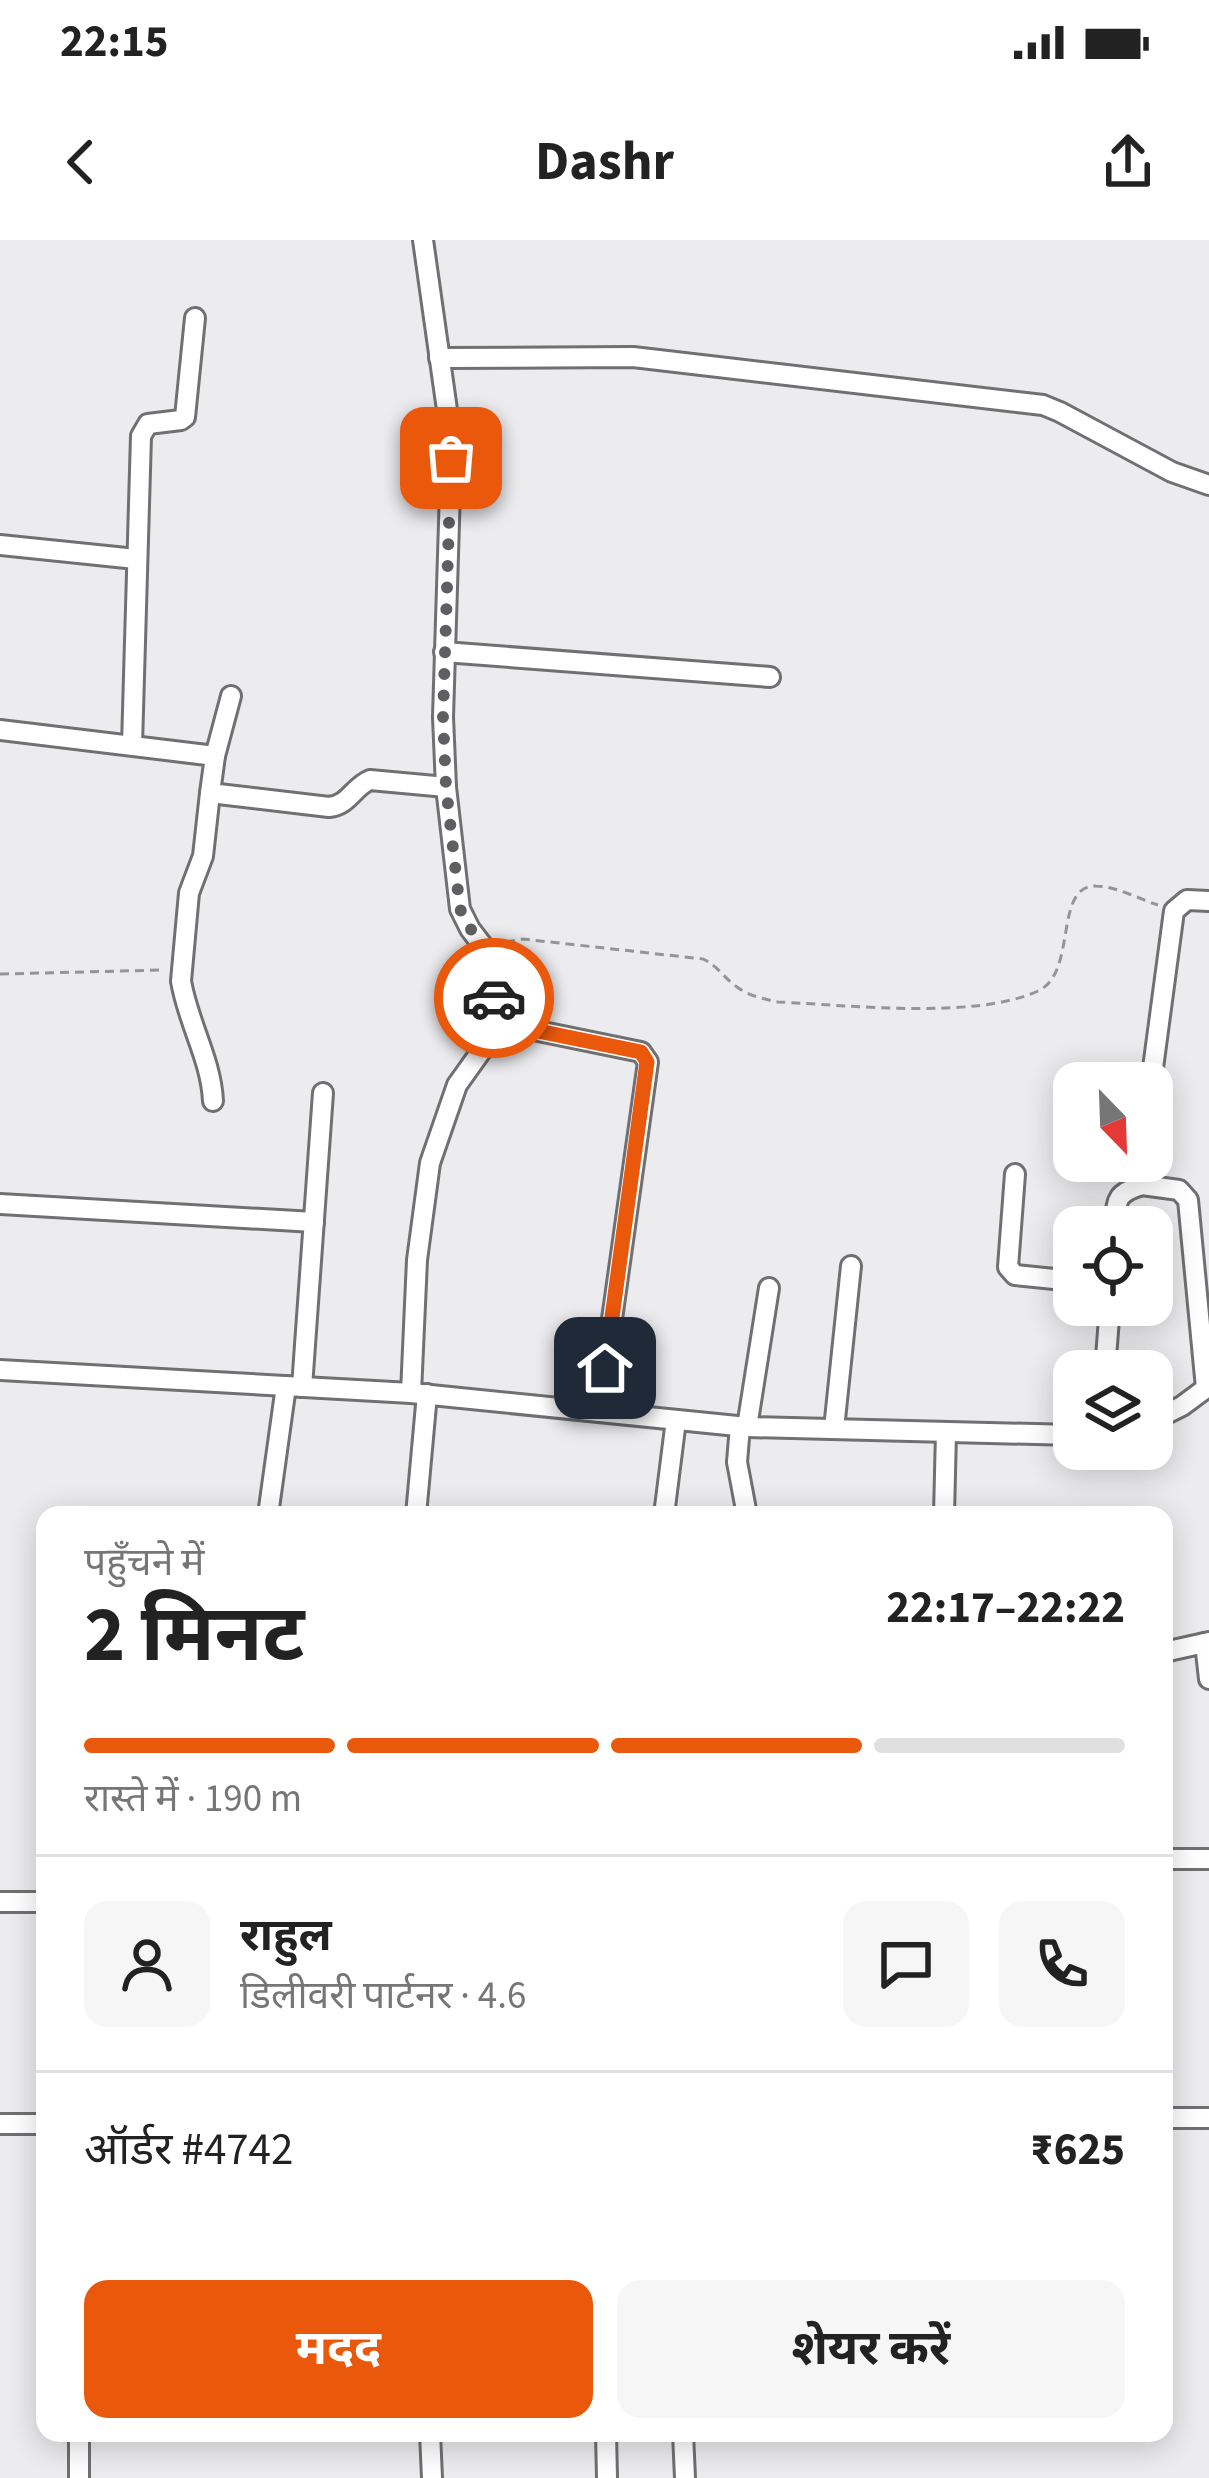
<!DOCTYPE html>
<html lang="hi">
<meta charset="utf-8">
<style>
:root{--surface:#fff;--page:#f6f6f6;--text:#222;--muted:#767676;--line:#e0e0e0;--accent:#ea580c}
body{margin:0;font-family:"Source Sans 3","Noto Sans Devanagari",sans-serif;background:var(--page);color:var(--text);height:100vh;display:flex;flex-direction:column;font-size:45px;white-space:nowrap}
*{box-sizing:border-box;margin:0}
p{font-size:39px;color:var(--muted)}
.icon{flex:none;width:66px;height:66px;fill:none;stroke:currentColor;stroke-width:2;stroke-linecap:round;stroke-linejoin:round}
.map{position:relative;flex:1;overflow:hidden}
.details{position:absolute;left:36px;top:1266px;width:1137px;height:936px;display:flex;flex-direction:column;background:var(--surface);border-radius:24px;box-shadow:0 6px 30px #0003}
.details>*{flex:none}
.needle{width:78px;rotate:157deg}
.buttons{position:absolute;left:1053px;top:822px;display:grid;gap:24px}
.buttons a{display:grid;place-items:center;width:120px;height:120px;border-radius:24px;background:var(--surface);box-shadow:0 6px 30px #0003;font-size:60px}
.pin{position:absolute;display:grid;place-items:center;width:102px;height:102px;color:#fff;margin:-51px;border-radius:24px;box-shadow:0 6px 18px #0006}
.courier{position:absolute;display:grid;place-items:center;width:120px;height:120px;margin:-60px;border:9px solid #ea580c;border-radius:50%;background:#fff;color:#222;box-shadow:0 3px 15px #0007}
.head em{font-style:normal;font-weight:700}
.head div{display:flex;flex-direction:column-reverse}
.head{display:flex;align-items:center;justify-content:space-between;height:204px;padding:0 48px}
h1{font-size:78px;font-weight:700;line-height:90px}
.bar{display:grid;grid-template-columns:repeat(4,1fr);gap:18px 12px;align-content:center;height:144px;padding:0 48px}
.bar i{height:15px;border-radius:9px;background:var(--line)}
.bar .current{background:var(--accent)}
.bar p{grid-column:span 4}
.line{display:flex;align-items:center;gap:30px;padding:0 48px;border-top:3px solid var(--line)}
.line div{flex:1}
.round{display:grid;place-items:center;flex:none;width:126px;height:126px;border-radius:24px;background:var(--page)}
.button{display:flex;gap:24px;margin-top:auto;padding:24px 48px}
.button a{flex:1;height:138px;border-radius:24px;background:var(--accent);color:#fff;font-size:48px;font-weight:700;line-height:138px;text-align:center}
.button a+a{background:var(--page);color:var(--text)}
.status{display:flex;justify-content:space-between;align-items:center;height:84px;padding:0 60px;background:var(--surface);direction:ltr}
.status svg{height:33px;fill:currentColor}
header{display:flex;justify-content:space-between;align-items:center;height:156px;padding:0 48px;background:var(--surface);font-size:54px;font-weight:700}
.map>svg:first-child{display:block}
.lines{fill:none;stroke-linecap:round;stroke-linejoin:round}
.minor-casing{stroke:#706f72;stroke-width:24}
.path{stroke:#959496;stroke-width:3;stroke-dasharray:9 6;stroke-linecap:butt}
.minor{stroke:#fff;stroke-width:18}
.done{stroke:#5f5e60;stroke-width:12;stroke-dasharray:0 21.6}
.route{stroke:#ea580c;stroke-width:15}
</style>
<div class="status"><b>22:15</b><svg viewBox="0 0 49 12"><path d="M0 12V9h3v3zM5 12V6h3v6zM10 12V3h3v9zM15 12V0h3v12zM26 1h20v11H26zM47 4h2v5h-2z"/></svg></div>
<header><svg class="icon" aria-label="back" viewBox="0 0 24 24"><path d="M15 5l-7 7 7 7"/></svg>Dashr<svg class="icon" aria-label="share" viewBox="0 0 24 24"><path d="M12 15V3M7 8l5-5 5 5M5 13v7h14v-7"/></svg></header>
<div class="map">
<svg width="1209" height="2238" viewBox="0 0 1209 2238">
<rect width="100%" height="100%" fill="#ecebee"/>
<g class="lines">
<!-- minor casing -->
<g class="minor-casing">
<g id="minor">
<path d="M439,118L633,117L1043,165L1060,172L1172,232L1209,245"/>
<path d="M0,305L136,319"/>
<path d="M444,412L770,437"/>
<path d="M0,490L215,516L210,553L329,567C349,565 353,547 370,540L446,547"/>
<path d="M132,505L141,196L148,184L181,180L185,177L195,78"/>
<path d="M215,516L231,456"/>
<path d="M210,553L203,616L189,653L181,741C188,783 211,819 213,861"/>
<path d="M489,781L641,812L648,822L599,1172"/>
<path d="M1151,843L1174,671L1187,660L1209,661"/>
<path d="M1141,921L1139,940L1142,945L1179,950L1188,960L1206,1148"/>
<path d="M1015,934L1008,1027L1015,1035L1074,1041"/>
<path d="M0,964L314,982"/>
<path d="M1115,987C1117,960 1114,954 1142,945"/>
<path d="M0,1130L411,1153L747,1187L1074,1195"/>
<path d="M1105,1131L1110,1065"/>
<path d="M302,1147L323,853"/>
<path d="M411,1153L417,1020L430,923L457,845L482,810L498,734L496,723L470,689L460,669L446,547L443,477L451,218L450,191L423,0"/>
<path d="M1152,1181L1182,1166L1209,1146"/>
<path d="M740,1186L737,1222L747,1275"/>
<path d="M747,1187L769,1048"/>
<path d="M834,1189L851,1026"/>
<path d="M268,1275L286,1146"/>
<path d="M416,1275L427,1154"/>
<path d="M664,1275L676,1180"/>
<path d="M944,1275L946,1192"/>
<path d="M1205,1403L1209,1439"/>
<path d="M1164,1412L1209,1402"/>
<path d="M1164,1619H1209"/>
<path d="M0,1662H45"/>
<path d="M1164,1878H1209"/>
<path d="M0,1884H45"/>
<path d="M430,2193L432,2238"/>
<path d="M606,2193L607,2238"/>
<path d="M683,2193L685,2238"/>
<path d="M79,2238V2193"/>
</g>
</g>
<!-- path -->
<g class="path">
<path d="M506,702L523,699L703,719C718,726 724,738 737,747C749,756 764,759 778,762C850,765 974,780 1038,751C1078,733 1053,645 1096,646C1116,646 1139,659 1158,665"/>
<path d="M0,734L162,730"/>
</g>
<!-- minor -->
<use href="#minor" class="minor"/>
</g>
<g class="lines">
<!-- done -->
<path class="done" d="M451,218L443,477L446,547L460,669L470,688L496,723L498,744L494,758"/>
<!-- route -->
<path class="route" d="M494,758L489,781L641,812L647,822L605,1128"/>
</g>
</svg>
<div class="buttons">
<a><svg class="needle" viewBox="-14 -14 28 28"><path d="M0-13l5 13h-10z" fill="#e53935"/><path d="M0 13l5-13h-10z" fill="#767676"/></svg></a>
<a><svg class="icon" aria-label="locate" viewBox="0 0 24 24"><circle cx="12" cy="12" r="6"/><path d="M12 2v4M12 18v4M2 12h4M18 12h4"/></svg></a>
<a><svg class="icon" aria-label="layers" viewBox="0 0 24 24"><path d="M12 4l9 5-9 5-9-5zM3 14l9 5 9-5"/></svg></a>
</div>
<div class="pin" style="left:451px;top:218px;background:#ea580c"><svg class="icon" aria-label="bag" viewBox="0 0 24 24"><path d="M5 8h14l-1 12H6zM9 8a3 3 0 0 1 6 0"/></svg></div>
<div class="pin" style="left:605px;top:1128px;background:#1f2937"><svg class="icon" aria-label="home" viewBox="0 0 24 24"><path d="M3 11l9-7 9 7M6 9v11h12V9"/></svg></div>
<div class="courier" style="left:494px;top:758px"><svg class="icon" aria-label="car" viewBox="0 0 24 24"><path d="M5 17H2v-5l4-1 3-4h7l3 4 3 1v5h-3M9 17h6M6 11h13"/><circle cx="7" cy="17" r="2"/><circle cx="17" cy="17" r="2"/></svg></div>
<section class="details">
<div class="head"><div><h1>2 मिनट</h1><p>पहुँचने में</p></div><em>22:17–22:22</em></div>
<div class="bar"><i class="current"></i><i class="current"></i><i class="current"></i><i></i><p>रास्ते में · 190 m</p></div>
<div class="line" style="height:216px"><a class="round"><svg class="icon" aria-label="person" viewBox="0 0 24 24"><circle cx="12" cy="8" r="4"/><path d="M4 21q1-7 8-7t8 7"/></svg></a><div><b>राहुल</b><p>डिलीवरी पार्टनर · 4.6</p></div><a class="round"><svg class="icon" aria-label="chat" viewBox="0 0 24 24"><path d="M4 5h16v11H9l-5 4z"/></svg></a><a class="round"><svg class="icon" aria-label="phone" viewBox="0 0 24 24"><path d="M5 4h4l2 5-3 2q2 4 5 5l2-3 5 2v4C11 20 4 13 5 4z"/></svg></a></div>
<div class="line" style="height:156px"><div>ऑर्डर #4742</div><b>₹625</b></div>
<div class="button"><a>मदद</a><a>शेयर करें</a></div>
</section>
</div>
